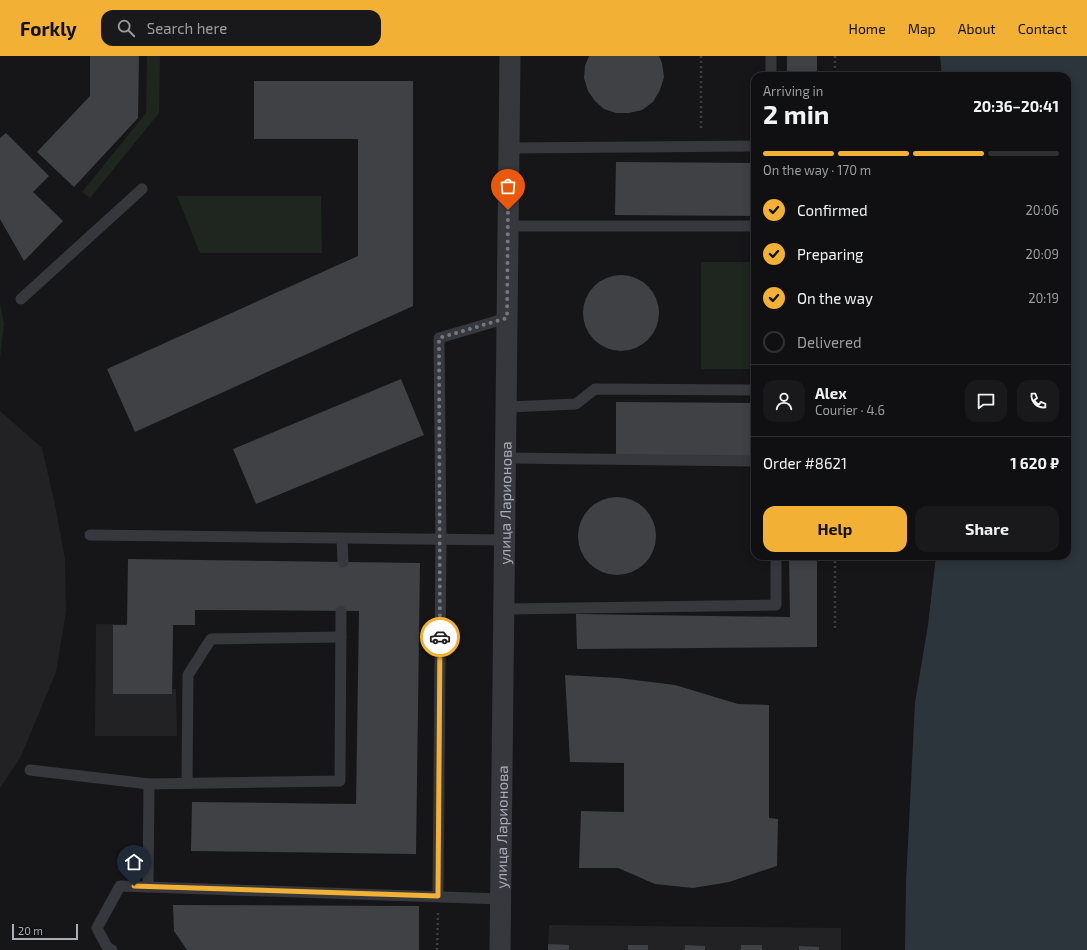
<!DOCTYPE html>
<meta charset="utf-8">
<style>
:root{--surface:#101012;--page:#19191b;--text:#f1f3f6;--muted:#9c9d9f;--line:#303032;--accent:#f2b134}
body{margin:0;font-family:"Exo 2",sans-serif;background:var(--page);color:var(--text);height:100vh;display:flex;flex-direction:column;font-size:15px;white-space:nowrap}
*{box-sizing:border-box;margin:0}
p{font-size:13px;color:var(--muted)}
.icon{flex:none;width:22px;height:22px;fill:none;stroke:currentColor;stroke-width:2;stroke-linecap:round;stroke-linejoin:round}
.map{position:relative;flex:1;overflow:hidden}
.sheet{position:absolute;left:751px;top:16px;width:320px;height:488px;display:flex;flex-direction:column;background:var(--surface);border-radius:12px;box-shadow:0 2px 10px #0003,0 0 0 1px var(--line)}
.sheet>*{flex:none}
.scale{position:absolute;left:12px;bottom:10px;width:66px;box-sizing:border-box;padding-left:4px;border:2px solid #a8adb8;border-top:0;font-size:11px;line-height:14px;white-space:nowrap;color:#a8adb8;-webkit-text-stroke:3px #111113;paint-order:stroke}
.pin{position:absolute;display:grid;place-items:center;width:34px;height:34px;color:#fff;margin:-41px -17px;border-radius:50% 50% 50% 0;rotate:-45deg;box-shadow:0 0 4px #0007}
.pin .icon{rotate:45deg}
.courier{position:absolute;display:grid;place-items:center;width:40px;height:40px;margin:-20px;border:3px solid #f2b134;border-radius:50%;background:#fff;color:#222;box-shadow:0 1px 5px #0007}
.headline em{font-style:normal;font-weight:700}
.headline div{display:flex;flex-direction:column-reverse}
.headline{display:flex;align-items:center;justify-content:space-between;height:68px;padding:0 12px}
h1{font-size:26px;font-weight:700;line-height:30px}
.bar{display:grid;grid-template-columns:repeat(4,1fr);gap:6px 4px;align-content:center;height:48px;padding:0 12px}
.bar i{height:5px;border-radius:3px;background:var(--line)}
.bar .on{background:var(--accent)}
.bar p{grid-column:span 4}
.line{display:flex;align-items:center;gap:10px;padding:0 12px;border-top:1px solid var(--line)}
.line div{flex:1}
.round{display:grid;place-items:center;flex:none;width:42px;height:42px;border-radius:12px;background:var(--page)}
ol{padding:0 12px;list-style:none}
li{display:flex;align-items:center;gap:12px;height:44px}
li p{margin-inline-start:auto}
li .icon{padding:4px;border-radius:50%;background:var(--accent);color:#111;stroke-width:4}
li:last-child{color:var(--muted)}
li i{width:22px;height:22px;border:2px solid var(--line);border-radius:50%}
.cta{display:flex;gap:8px;margin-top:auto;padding:8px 12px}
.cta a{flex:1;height:46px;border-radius:12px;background:var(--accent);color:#111;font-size:16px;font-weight:700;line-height:46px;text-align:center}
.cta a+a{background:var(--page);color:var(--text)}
header{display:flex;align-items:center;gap:24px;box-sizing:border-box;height:56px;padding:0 20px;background:var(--accent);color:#111}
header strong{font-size:19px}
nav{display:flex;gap:22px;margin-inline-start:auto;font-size:14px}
.search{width:280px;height:36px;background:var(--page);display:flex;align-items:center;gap:10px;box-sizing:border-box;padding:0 14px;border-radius:12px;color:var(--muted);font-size:15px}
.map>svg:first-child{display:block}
.built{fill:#222225}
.green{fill:#1e261f}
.water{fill:#2c353c}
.building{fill:#404145}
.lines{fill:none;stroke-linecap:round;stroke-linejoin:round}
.path{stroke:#3d3f44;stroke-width:2.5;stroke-dasharray:2 3;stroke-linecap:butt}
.service{stroke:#37383d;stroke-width:11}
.minor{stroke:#37383d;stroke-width:21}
.done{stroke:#757880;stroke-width:4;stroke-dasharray:0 7.2}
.route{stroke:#f2b134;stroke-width:5}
.labels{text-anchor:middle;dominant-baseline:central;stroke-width:3.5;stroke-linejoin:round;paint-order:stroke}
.street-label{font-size:15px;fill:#a8adb8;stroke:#111113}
</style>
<header>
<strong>Forkly</strong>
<div class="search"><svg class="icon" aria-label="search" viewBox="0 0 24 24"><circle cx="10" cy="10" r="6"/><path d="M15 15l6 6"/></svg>Search here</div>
<nav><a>Home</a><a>Map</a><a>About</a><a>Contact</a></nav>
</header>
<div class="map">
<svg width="1087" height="894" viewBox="0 0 1087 894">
<rect width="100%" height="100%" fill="#161618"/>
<!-- built -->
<g class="built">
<path d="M0,355L42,392L55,449L65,503L66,555L56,616L21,700L0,732Z"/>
<path d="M96,568L173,569L172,633H176L177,680H95Z"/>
<path d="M549,869L841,872V894H548Z"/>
</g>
<!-- green -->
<g class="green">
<path d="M147,0H160L159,57L90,142L82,136L146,57Z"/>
<path d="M177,140H321L322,197H200Z"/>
<rect x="701" y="206" width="53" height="107"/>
<path d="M0,247L4,268L0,303Z"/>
</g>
<!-- water -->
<path class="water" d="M940,0H1087V894H905L906,827L915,647L928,569L936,500H1067V20H942Z"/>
<!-- building -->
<g class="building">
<path d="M90,0H139L138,62L74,131L37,96L90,40Z"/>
<path d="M589,0H659L662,7L664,21L660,34L653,46L642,54L629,57H616L604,53L595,45L588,35L584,22L585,10Z"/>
<rect x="787" y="0" width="30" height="20"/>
<path d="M254,25H413V250L135,376L107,313L358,200V83H254Z"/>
<path d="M6,77L49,120L33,136L63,165L24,205L0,163V82Z"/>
<path d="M616,106L755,107V160L615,159Z"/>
<circle cx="621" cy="257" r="38"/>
<path d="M401,323L424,379L256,448L233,393Z"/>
<path d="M616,346L755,347V401L616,400Z"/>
<circle cx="617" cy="480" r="39"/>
<path d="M789,500H817V591L577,593L576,558L790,561Z"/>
<path d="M128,503L420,507L416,798L191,795L192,746L356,748L359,555L195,554V569H173L172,638H113V569H127Z"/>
<path d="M565,619L619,622L675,629L738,648L769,649V762L778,763L777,810L729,826L693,832L655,828L618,812H579L581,755L624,756V707L570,706Z"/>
<path d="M173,849L419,850V894H187L174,875Z"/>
<path d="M548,888L569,889V894H548Z"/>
<rect x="628" y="889" width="20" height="5"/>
<path d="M685,889L705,890V894H685Z"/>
<rect x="741" y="889" width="21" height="5"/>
<path d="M799,890L819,891V894H799Z"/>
</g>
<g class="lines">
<!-- path -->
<g class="path">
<path d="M701,0V74"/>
<path d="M835,0V20"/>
<path d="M835,500V574"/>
<path d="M437,894L438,857"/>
</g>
<!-- service -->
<g class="service">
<path d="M771,20V0"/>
<path d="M509,92L755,90"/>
<path d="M508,170H755"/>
<path d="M21,243L142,133"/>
<path d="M506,351L576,348L595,333L755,334"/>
<path d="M506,402L755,405"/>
<path d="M90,479L505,484"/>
<path d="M342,483L343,506"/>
<path d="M504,553L776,549V500"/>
<path d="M30,714L149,728L148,831"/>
<path d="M187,727L188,619L211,583L341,581"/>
<path d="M149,728L340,725L341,555"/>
<path d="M438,840L441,484L439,282L507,262"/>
<path d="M112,894L107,891L97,872L120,830L501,843"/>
</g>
<!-- minor -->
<path class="minor" id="s1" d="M500,894L510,0"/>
</g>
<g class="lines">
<!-- done -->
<path class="done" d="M440,581L439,282L507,262L508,154"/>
<!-- route -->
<path class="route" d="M134,830L438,840L440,581"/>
</g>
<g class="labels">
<!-- street labels -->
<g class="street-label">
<text stroke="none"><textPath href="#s1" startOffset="447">улица Ларионова</textPath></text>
<text stroke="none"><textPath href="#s1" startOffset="123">улица Ларионова</textPath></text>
</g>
</g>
</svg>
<div class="scale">20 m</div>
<div class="pin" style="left:508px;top:154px;background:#ea580c"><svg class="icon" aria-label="bag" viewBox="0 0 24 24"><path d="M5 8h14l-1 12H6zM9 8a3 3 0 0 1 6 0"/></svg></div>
<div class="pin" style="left:134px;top:830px;background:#1f2937"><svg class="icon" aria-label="home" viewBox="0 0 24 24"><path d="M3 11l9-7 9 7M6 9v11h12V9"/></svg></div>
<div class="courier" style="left:440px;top:581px"><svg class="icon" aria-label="car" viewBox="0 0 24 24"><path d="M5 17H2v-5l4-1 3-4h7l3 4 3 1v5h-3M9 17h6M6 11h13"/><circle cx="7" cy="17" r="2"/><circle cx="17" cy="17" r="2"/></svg></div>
<section class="sheet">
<div class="headline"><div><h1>2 min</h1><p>Arriving in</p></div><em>20:36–20:41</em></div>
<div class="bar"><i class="on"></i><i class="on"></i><i class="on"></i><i></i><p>On the way · 170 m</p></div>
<ol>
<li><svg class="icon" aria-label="check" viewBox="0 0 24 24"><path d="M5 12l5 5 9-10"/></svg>Confirmed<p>20:06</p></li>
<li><svg class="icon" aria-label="check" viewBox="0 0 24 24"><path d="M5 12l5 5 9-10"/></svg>Preparing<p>20:09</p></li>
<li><svg class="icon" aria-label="check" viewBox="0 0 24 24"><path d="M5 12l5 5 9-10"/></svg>On the way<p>20:19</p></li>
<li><i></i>Delivered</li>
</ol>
<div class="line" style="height:72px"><a class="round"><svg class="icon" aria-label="person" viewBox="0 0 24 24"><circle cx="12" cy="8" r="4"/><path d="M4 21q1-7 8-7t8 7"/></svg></a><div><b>Alex</b><p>Courier · 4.6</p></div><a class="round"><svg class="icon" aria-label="chat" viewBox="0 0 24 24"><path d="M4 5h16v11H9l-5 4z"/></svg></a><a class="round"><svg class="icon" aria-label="phone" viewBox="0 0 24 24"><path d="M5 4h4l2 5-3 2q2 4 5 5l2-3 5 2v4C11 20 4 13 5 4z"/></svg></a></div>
<div class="line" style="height:52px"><div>Order #8621</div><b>1 620 ₽</b></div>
<div class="cta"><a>Help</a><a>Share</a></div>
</section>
</div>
